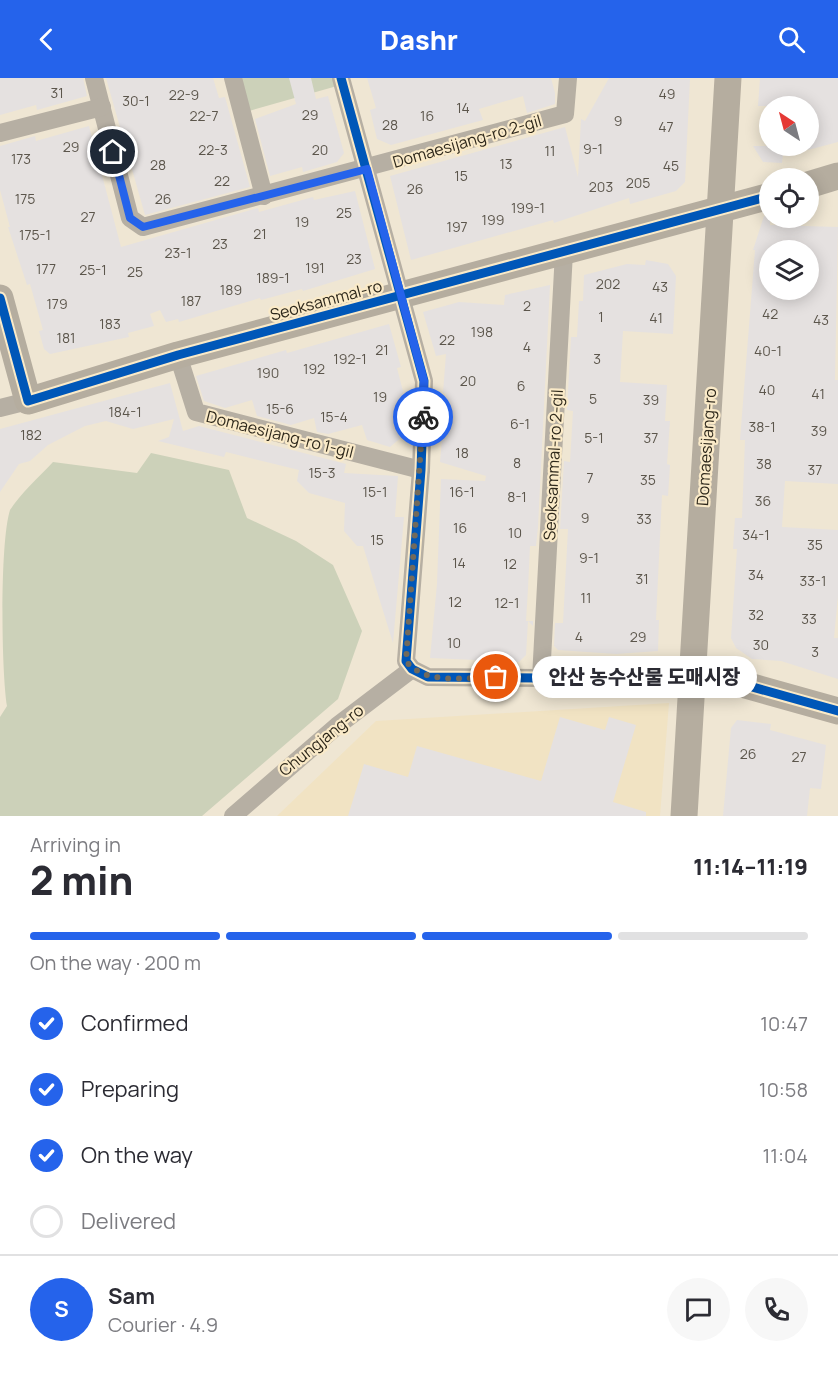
<!DOCTYPE html>
<meta charset="utf-8">
<style>
:root{--surface:#fff;--page:#f7f7f7;--text:#2b2b33;--muted:#7c7c81;--line:#e1e1e2;--accent:#2563eb}
body{margin:0;font-family:Manrope,"Noto Sans KR",sans-serif;background:var(--page);color:var(--text);height:100vh;display:flex;flex-direction:column;font-size:22px;white-space:nowrap}
*{box-sizing:border-box;margin:0}
p{font-size:20px;color:var(--muted)}
.icon{flex:none;width:33px;height:33px;fill:none;stroke:currentColor;stroke-width:2;stroke-linecap:round;stroke-linejoin:round}
.map{position:relative;height:738px;overflow:hidden}
.sheet{display:flex;flex-direction:column;background:var(--surface);flex:1}
.sheet>*{flex:none}
.needle{width:39px;rotate:324deg}
.buttons{position:absolute;left:759px;top:18px;display:grid;gap:12px}
.buttons a{display:grid;place-items:center;width:60px;height:60px;border-radius:50%;background:var(--surface);box-shadow:0 3px 15px #0003;font-size:30px}
.pin{position:absolute;display:grid;place-items:center;width:51px;height:51px;color:#fff;margin:-26px;border:3px solid #fff;border-radius:50%;box-shadow:0 2px 6px #0007}
.courier{position:absolute;display:grid;place-items:center;width:60px;height:60px;margin:-30px;border:4px solid #2563eb;border-radius:50%;background:#fff;color:#222;box-shadow:0 2px 8px #0007}
.bubble{position:absolute;height:42px;border-radius:21px;background:var(--surface);box-shadow:0 3px 15px #0003;font-size:20px;font-weight:800;line-height:42px;text-align:center}
.head em{font-style:normal;font-weight:800}
.head div{display:flex;flex-direction:column-reverse}
.head{display:flex;align-items:center;justify-content:space-between;height:102px;padding:0 30px}
h1{font-size:39px;font-weight:800;line-height:45px}
.bar{display:grid;grid-template-columns:repeat(4,1fr);gap:9px 6px;align-content:center;height:72px;padding:0 30px}
.bar i{height:8px;border-radius:4px;background:var(--line)}
.bar .current{background:var(--accent)}
.bar p{grid-column:span 4}
.line{display:flex;align-items:center;gap:15px;padding:0 30px;border-top:2px solid var(--line)}
.line div{flex:1}
.round{display:grid;place-items:center;flex:none;width:63px;height:63px;border-radius:32px;background:var(--page)}
ol{padding:0 30px;list-style:none}
li{display:flex;align-items:center;gap:18px;height:66px}
li p{margin-inline-start:auto}
li .icon{padding:6px;border-radius:50%;background:var(--accent);color:#fff;stroke-width:4}
li:last-child{color:var(--muted)}
li i{width:33px;height:33px;border:3px solid var(--line);border-radius:50%}
header{display:flex;justify-content:space-between;align-items:center;height:78px;padding:0 30px;background:var(--accent);color:#fff;font-size:27px;font-weight:800}
.map>svg:first-child{display:block}
.built{fill:#f1e3c3}
.green{fill:#ccd1b9}
.building{fill:#e5e1e0;fill-rule:evenodd}
.lines{fill:none;stroke-linecap:round;stroke-linejoin:round}
.street{stroke:#b6afa3;stroke-width:18}
.secondary{stroke:#b5ad9f;stroke-width:27}
.cycleway-casing{stroke:#faeac8;stroke-width:13}
.cycleway{stroke:#0057b8;stroke-width:9}
.done{stroke:#726a5b;stroke-width:6;stroke-dasharray:0 10.8}
.route{stroke:#2563eb;stroke-width:8}
.labels{text-anchor:middle;dominant-baseline:central;stroke-width:4.5;stroke-linejoin:round;paint-order:stroke}
.number-label{font-size:14px;fill:#5c564c}
.street-label{font-size:16px;fill:#2e281b;stroke:#faeac8}
</style>
<header><svg class="icon" aria-label="back" viewBox="0 0 24 24"><path d="M15 5l-7 7 7 7"/></svg>Dashr<svg class="icon" aria-label="search" viewBox="0 0 24 24"><circle cx="10" cy="10" r="6"/><path d="M15 15l6 6"/></svg></header>
<div class="map">
<svg width="838" height="738" viewBox="0 0 838 738">
<rect width="100%" height="100%" fill="#efe6d3"/>
<!-- built -->
<path class="built" d="M669,625L660,738H277L376,643Z"/>
<!-- green -->
<g class="green">
<path d="M240,0H335L337,8L249,33Z"/>
<path d="M151,375L229,392L247,440L296,463L333,487L362,553L338,621L202,738H0V639L7,628C1,589 0,463 10,432C21,415 39,399 53,384L137,395Z"/>
</g>
<!-- building -->
<g class="building">
<path d="M0,0H83L87,18L37,32L36,27L0,37Z"/>
<path d="M106,0H213L219,20L225,19L250,109L145,137Z"/>
<path d="M289,0H311L316,21L328,18L344,75L337,84L303,94L302,89L270,98L255,41L296,26Z"/>
<path d="M367,0H551L555,15V26L527,35L523,18L479,31L483,42L391,67L377,61L370,32L376,30Z"/>
<path d="M609,0L690,1L685,104L676,113L630,126L629,120L554,145L553,142L411,182L390,98L565,49L578,99L581,41L585,43Z"/>
<path d="M760,0H838V64L808,72V28H758Z"/>
<path d="M89,48L121,169L258,130L259,134L313,119L314,122L355,113L375,191L303,213L302,211L261,222L260,220L179,244L178,241L166,244L160,232L150,236L154,248L128,255L129,259L50,276L44,271L39,253L43,252L30,206L27,207L8,149H10L0,112V68L35,58L36,63Z"/>
<path d="M753,68H784L782,85L763,84Z"/>
<path d="M764,138L770,139V147L838,149L835,302H838V406L785,403L782,449L838,452V518L834,560H838V601L781,583L752,581L736,570L731,560L737,471H733L735,440H742L745,362H740L755,172H753ZM770,172H808V212H770Z"/>
<path d="M646,182L668,186L676,198L673,256L623,253L620,304L667,307L665,343H670L667,386L670,387L668,418L662,417L656,542H659L658,573L616,576L558,572L554,568L555,545H563L568,451H560L564,383L570,384L573,333L567,332L571,259H577L579,223H583L584,197L627,186L645,187Z"/>
<path d="M550,207L538,449L536,468H530L528,511L526,543H533V548L528,543L526,577L519,584L430,580L437,506L441,401L485,403L486,398L440,384L446,315H443L446,276L436,278L423,234L459,224L504,227L505,217Z"/>
<path d="M389,246L401,289L397,290L406,325L402,326L403,358L390,369L367,362L362,347L328,356L317,354L314,340L291,347L257,338L252,322L225,330L204,323L196,298L286,272L287,275Z"/>
<path d="M170,305L183,353L199,348L346,386L344,395L398,398L395,439H404L393,565L363,468H357L344,453L345,425L309,415L297,403L299,392L226,374L224,379L158,363L169,359L174,341L133,351L106,343L85,348L48,367L30,383L19,386L0,414V351Z"/>
<path d="M560,639L605,652L609,639L636,647L613,724L646,734V738H348L364,686L408,699L417,668L541,703Z"/>
<path d="M737,642L771,646L770,652L826,667L821,711L810,710L807,738H723L731,650Z"/>
</g>
<g class="lines">
<!-- street -->
<g class="street">
<path d="M94,0L130,140L143,149L565,36L568,0"/>
<path d="M233,0L264,118"/>
<path d="M341,0L424,303L421,392L406,583L412,591L428,599L541,600L692,592"/>
<path d="M0,55L102,29"/>
<path d="M178,277L196,334L421,392"/>
<path d="M0,330L28,323"/>
<path d="M541,600L564,174"/>
<path d="M233,738L337,648L412,591"/>
</g>
<!-- secondary -->
<g class="secondary">
<path d="M808,107L838,98"/>
<path d="M0,220L28,323L178,277L770,118"/>
<path d="M692,592L838,633"/>
<path d="M684,738L728,0"/>
</g>
<!-- cycleway casing -->
<g class="cycleway-casing">
<g id="cycleway">
<path d="M341,0L424,303L421,392L406,583L412,591L428,599L541,600L692,592L838,633"/>
<path d="M0,220L28,323L178,277L770,118"/>
</g>
</g>
<!-- cycleway -->
<use href="#cycleway" class="cycleway"/>
</g>
<g class="lines">
<!-- done -->
<path class="done" d="M423,339L406,583C426,608 467,599 496,599"/>
<!-- route -->
<path class="route" d="M113,74L130,140L143,149L367,91L424,303L423,339"/>
</g>
<g class="labels">
<!-- number labels -->
<g class="number-label">
<text x="57" y="14">31</text>
<text x="667" y="15">49</text>
<text x="184" y="16">22-9</text>
<text x="136" y="22">30-1</text>
<text x="463" y="29">14</text>
<text x="310" y="36">29</text>
<text x="204" y="37">22-7</text>
<text x="427" y="37">16</text>
<text x="618" y="42">9</text>
<text x="390" y="46">28</text>
<text x="666" y="48">47</text>
<text x="71" y="68">29</text>
<text x="593" y="70">9-1</text>
<text x="213" y="71">22-3</text>
<text x="320" y="71">20</text>
<text x="550" y="72">11</text>
<text x="21" y="80">173</text>
<text x="506" y="85">13</text>
<text x="158" y="86">28</text>
<text x="671" y="87">45</text>
<text x="461" y="97">15</text>
<text x="222" y="102">22</text>
<text x="638" y="104">205</text>
<text x="601" y="108">203</text>
<text x="415" y="110">26</text>
<text x="25" y="120">175</text>
<text x="163" y="120">26</text>
<text x="528" y="129">199-1</text>
<text x="344" y="134">25</text>
<text x="88" y="138">27</text>
<text x="493" y="141">199</text>
<text x="302" y="143">19</text>
<text x="457" y="148">197</text>
<text x="260" y="155">21</text>
<text x="35" y="156">175-1</text>
<text x="220" y="165">23</text>
<text x="178" y="174">23-1</text>
<text x="354" y="180">23</text>
<text x="315" y="189">191</text>
<text x="46" y="190">177</text>
<text x="93" y="191">25-1</text>
<text x="135" y="193">25</text>
<text x="273" y="199">189-1</text>
<text x="608" y="205">202</text>
<text x="660" y="208">43</text>
<text x="231" y="211">189</text>
<text x="191" y="222">187</text>
<text x="57" y="225">179</text>
<text x="527" y="227">2</text>
<text x="770" y="235">42</text>
<text x="601" y="238">1</text>
<text x="656" y="239">41</text>
<text x="821" y="241">43</text>
<text x="110" y="245">183</text>
<text x="482" y="253">198</text>
<text x="66" y="259">181</text>
<text x="447" y="261">22</text>
<text x="527" y="268">4</text>
<text x="382" y="271">21</text>
<text x="768" y="272">40-1</text>
<text x="350" y="280">192-1</text>
<text x="597" y="280">3</text>
<text x="314" y="290">192</text>
<text x="268" y="294">190</text>
<text x="468" y="302">20</text>
<text x="521" y="307">6</text>
<text x="767" y="311">40</text>
<text x="818" y="315">41</text>
<text x="380" y="318">19</text>
<text x="593" y="320">5</text>
<text x="651" y="321">39</text>
<text x="280" y="330">15-6</text>
<text x="125" y="333">184-1</text>
<text x="334" y="338">15-4</text>
<text x="520" y="345">6-1</text>
<text x="762" y="348">38-1</text>
<text x="819" y="352">39</text>
<text x="31" y="356">182</text>
<text x="594" y="359">5-1</text>
<text x="651" y="359">37</text>
<text x="462" y="374">18</text>
<text x="517" y="384">8</text>
<text x="764" y="385">38</text>
<text x="815" y="391">37</text>
<text x="322" y="394">15-3</text>
<text x="590" y="399">7</text>
<text x="648" y="401">35</text>
<text x="375" y="413">15-1</text>
<text x="462" y="413">16-1</text>
<text x="517" y="418">8-1</text>
<text x="763" y="422">36</text>
<text x="585" y="439">9</text>
<text x="644" y="440">33</text>
<text x="460" y="449">16</text>
<text x="515" y="454">10</text>
<text x="756" y="456">34-1</text>
<text x="377" y="461">15</text>
<text x="815" y="466">35</text>
<text x="589" y="479">9-1</text>
<text x="459" y="484">14</text>
<text x="510" y="485">12</text>
<text x="756" y="496">34</text>
<text x="642" y="500">31</text>
<text x="813" y="502">33-1</text>
<text x="586" y="519">11</text>
<text x="455" y="523">12</text>
<text x="507" y="524">12-1</text>
<text x="756" y="536">32</text>
<text x="809" y="540">33</text>
<text x="579" y="558">4</text>
<text x="638" y="558">29</text>
<text x="454" y="564">10</text>
<text x="761" y="566">30</text>
<text x="815" y="573">3</text>
<text x="748" y="675">26</text>
<text x="799" y="678">27</text>
</g>
<!-- street labels -->
<g class="street-label">
<text transform="translate(467 63) rotate(-16)">Domaesijang-ro 2-gil</text>
<text transform="translate(326 222) rotate(-15)">Seoksammal-ro</text>
<text transform="translate(280 356) rotate(14)">Domaesijang-ro 1-gil</text>
<text transform="translate(706 369) rotate(-86)">Domaesijang-ro</text>
<text transform="translate(553 387) rotate(-87)">Seoksammal-ro 2-gil</text>
<text transform="translate(321 662) rotate(-39)">Chungjang-ro</text>
</g>
</g>
</svg>
<div class="buttons">
<a><svg class="needle" viewBox="-14 -14 28 28"><path d="M0-13l5 13h-10z" fill="#e53935"/><path d="M0 13l5-13h-10z" fill="#7c7c81"/></svg></a>
<a><svg class="icon" aria-label="locate" viewBox="0 0 24 24"><circle cx="12" cy="12" r="6"/><path d="M12 2v4M12 18v4M2 12h4M18 12h4"/></svg></a>
<a><svg class="icon" aria-label="layers" viewBox="0 0 24 24"><path d="M12 4l9 5-9 5-9-5zM3 14l9 5 9-5"/></svg></a>
</div>
<div class="pin" style="left:496px;top:599px;background:#ea580c"><svg class="icon" aria-label="bag" viewBox="0 0 24 24"><path d="M5 8h14l-1 12H6zM9 8a3 3 0 0 1 6 0"/></svg></div>
<div class="pin" style="left:113px;top:74px;background:#1f2937"><svg class="icon" aria-label="home" viewBox="0 0 24 24"><path d="M3 11l9-7 9 7M6 9v11h12V9"/></svg></div>
<div class="courier" style="left:423px;top:339px"><svg class="icon" aria-label="bike" viewBox="0 0 24 24"><circle cx="6" cy="16" r="4"/><circle cx="18" cy="16" r="4"/><path d="M6 16l4-8h5l3 8M10 8l3 8H6M13 5h3"/></svg></div>
<div class="bubble" style="left:532px;top:578px;width:225px">안산 농수산물 도매시장</div>
</div>
<section class="sheet">
<div class="head"><div><h1>2 min</h1><p>Arriving in</p></div><em>11:14–11:19</em></div>
<div class="bar"><i class="current"></i><i class="current"></i><i class="current"></i><i></i><p>On the way · 200 m</p></div>
<ol>
<li><svg class="icon" aria-label="check" viewBox="0 0 24 24"><path d="M5 12l5 5 9-10"/></svg>Confirmed<p>10:47</p></li>
<li><svg class="icon" aria-label="check" viewBox="0 0 24 24"><path d="M5 12l5 5 9-10"/></svg>Preparing<p>10:58</p></li>
<li><svg class="icon" aria-label="check" viewBox="0 0 24 24"><path d="M5 12l5 5 9-10"/></svg>On the way<p>11:04</p></li>
<li><i></i>Delivered</li>
</ol>
<div class="line" style="height:108px"><b class="round" style="background:var(--accent);color:#fff">S</b><div><b>Sam</b><p>Courier · 4.9</p></div><a class="round"><svg class="icon" aria-label="chat" viewBox="0 0 24 24"><path d="M4 5h16v11H9l-5 4z"/></svg></a><a class="round"><svg class="icon" aria-label="phone" viewBox="0 0 24 24"><path d="M5 4h4l2 5-3 2q2 4 5 5l2-3 5 2v4C11 20 4 13 5 4z"/></svg></a></div>
</section>
